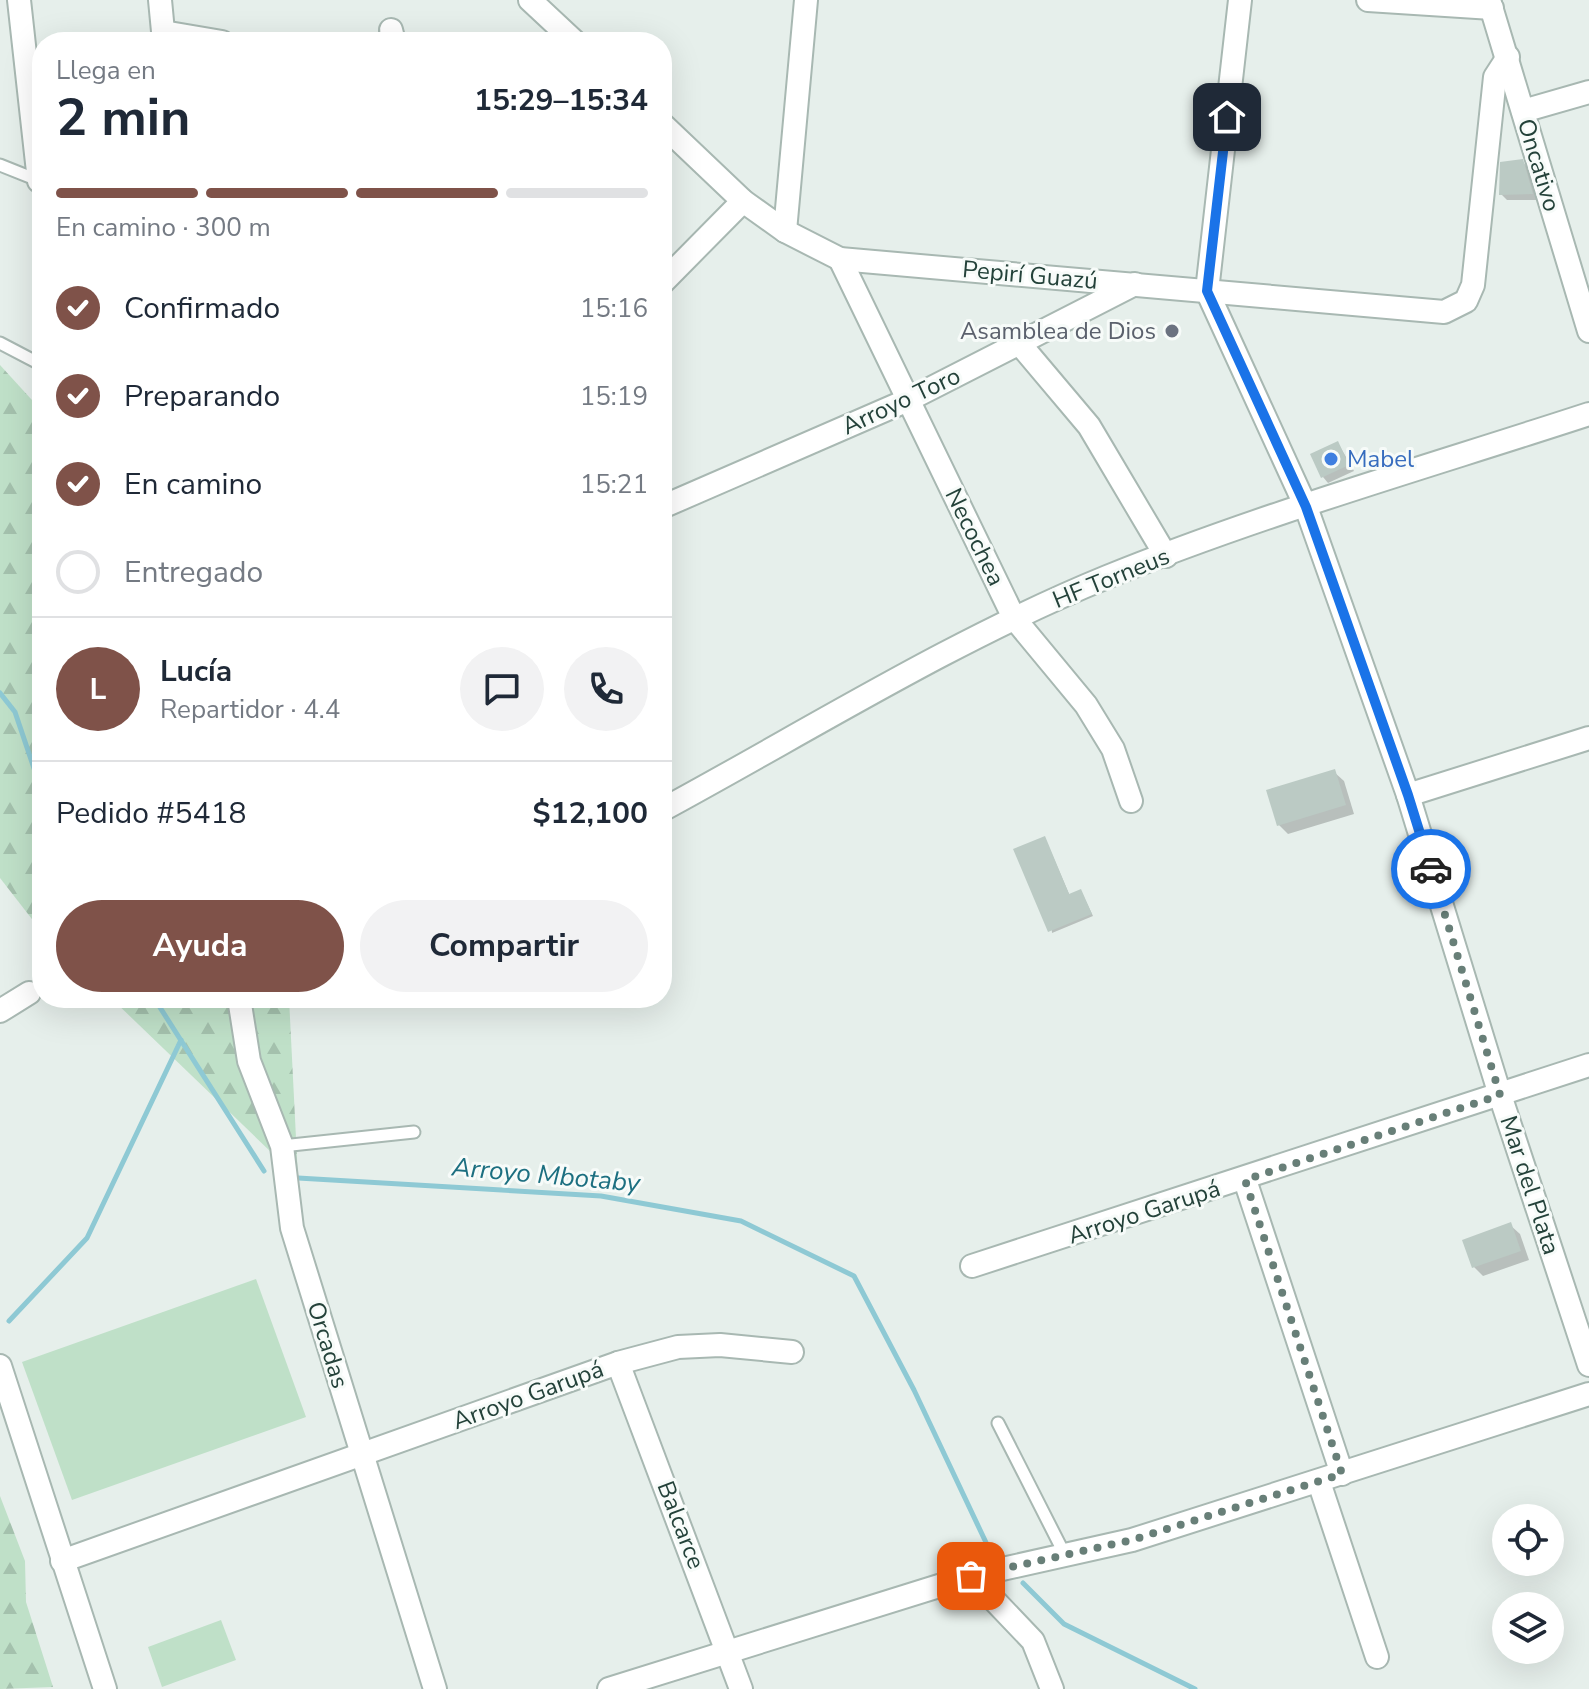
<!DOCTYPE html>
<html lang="es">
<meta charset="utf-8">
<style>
:root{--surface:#fff;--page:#f2f2f3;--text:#1f2937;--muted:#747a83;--line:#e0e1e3;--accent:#7f5249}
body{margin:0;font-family:"Nunito Sans",sans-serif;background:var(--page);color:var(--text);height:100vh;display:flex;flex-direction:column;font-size:30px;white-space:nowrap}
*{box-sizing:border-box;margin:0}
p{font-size:26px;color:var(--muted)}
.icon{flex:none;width:44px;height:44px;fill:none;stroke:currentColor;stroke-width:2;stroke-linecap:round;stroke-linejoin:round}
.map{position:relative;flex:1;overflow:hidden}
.side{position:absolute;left:32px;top:32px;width:640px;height:976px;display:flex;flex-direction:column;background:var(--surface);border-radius:32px;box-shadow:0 8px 32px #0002}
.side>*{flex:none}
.controls{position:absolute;left:1492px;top:1504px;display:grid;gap:16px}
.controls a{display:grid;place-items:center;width:72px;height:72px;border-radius:50%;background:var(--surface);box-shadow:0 8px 32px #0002;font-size:40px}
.pin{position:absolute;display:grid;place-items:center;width:68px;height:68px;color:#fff;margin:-34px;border-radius:16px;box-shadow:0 4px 12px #0006}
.courier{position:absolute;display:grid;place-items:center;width:80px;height:80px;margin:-40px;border:6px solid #1a73e8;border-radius:50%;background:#fff;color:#222;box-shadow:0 2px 10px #0007}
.summary em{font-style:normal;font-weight:700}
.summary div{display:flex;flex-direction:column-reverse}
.summary{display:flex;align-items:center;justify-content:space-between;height:136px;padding:0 24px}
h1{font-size:52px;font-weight:700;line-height:60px}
.bar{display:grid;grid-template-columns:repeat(4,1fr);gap:12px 8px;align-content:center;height:96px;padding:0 24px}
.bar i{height:10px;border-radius:6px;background:var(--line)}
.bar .on{background:var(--accent)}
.bar p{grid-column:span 4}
.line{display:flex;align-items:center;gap:20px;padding:0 24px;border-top:2px solid var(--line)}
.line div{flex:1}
.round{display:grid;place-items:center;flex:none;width:84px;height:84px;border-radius:42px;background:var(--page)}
ol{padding:0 24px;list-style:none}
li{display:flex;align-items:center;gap:24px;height:88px}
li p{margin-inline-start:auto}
li .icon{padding:8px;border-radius:50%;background:var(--accent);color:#fff;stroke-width:4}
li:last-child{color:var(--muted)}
li i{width:44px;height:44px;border:4px solid var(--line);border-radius:50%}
.primary-button{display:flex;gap:16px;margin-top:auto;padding:16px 24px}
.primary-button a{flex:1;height:92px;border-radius:48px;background:var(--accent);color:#fff;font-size:32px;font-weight:700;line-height:92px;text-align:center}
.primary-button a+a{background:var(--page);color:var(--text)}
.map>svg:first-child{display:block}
.forest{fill:url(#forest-firs)}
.pitch{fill:#bfe0c8}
.shadow{fill:#0003}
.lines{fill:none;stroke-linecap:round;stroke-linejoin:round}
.stream{stroke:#8ec9d4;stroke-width:5}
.building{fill:#bbcac4}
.lane-casing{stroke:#a8b8b2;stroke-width:15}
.street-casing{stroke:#a8b8b2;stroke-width:26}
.lane{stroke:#fff;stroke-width:11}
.street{stroke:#fff;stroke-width:22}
.done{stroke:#687f78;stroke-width:8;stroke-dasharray:0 14.4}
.route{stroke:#1a73e8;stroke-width:10}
.worship-dot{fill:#6b7280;stroke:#f7fbf9;stroke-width:3}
.shop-dot{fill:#3f7fe0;stroke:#f7fbf9;stroke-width:3}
.labels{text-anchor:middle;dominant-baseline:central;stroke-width:6;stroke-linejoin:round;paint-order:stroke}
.street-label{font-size:24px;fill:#24423a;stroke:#f7fbf9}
.worship-label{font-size:24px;fill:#5b616d;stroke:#f7fbf9;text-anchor:end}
.shop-label{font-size:24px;fill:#366cbe;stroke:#f7fbf9;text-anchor:start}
.water-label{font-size:26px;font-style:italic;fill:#1c6f80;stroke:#f7fbf9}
</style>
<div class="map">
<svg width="1589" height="1689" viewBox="0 0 1589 1689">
<defs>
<pattern id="forest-firs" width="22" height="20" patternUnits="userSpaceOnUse" patternTransform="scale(2)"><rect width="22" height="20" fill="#bfe0c8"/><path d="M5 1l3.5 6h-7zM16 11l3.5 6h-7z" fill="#a4c1ad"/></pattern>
</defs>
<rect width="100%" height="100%" fill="#e6efeb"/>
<!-- forest -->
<g class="forest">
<path d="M0,365L42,411V932L0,878Z"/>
<path d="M111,998H289L298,1178Z"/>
<path d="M0,1496L25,1561L26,1602L53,1687L0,1689Z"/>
</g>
<!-- pitch -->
<g class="pitch">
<path d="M256,1279L306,1417L72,1500L22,1362Z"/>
<path d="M221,1620L236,1660L162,1687L148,1647Z"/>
</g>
<!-- shadow -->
<g class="shadow">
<path d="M1522,161L1528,168L1538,200H1507L1501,194Z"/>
<path d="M1338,443L1354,471L1328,483L1323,477Z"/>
<path d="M1334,772L1344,781L1354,814L1288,834L1279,825Z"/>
<path d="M1045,838L1070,896L1081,891L1093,916L1052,933Z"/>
<path d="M1510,1225L1520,1234L1529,1260L1483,1276L1474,1267Z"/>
</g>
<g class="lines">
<!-- stream -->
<g class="stream">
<path d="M0,693L15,712L42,792"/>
<path d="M154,998L264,1171"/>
<path d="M298,1178L601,1196L741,1221L854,1276L914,1390L990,1551"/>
<path d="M9,1321L87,1238L181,1040"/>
<path d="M1023,1583L1064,1624L1195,1689"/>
</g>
</g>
<!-- building -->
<g class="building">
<path d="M1523,159L1533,194L1499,195L1500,162Z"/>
<path d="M1338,441L1349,465L1321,478L1310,454Z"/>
<path d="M1335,769L1346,805L1277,826L1266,790Z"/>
<path d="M1045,836L1069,894L1081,889L1092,914L1048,932L1013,849Z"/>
<path d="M1511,1222L1521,1251L1472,1268L1462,1240Z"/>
</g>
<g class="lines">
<!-- lane casing -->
<g class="lane-casing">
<g id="lane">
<path d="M0,165L40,181"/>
<path d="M0,343L42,365"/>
<path d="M282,1146L414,1132"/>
<path d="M998,1423L1065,1555"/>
</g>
</g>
<!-- street casing -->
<g class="street-casing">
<g id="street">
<path d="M19,0L39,181"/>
<path d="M160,0L164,42"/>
<path d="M530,0L575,42"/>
<path d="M1240,0L1207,291L1306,507L1408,795L1500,1095L1589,1365"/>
<path d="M1368,0L1492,8"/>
<path d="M1489,0L1589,331"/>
<path d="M391,30L394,42"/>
<path d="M163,32L222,42"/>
<path d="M1523,111L1589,92"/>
<path d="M662,124L743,201L785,231L840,259L1444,312L1466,301L1473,285L1495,77L1508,57"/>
<path d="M785,231L806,0"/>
<path d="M840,259L1014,618L1086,705L1113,749L1131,801"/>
<path d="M662,283L743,201"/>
<path d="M1019,343L1089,426L1166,556"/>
<path d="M662,507L908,400L1135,284"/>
<path d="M1408,795L1589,738"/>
<path d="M662,810C808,731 953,640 1107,577C1262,514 1430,466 1589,414"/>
<path d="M239,998L249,1061L282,1146L292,1228L435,1689"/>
<path d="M0,1011L29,993"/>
<path d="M1245,1180L1342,1474"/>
<path d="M972,1266L1589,1065"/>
<path d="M618,1363L741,1689"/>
<path d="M0,1366L105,1689"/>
<path d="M1319,1482L1377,1657"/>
<path d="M62,1561L618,1363L678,1347L720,1345L792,1352"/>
<path d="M971,1576L1033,1641L1052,1689"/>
<path d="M609,1689L971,1576L1132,1540L1589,1394"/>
</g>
</g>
<!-- lane -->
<use href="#lane" class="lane"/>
<!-- street -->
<use href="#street" class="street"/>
</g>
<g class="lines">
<!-- done -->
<path class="done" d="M971,1576L1132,1540L1342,1474L1245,1180L1500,1095L1431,869"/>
<!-- route -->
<path class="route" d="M1227,117L1207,291L1306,507L1408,795L1431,869"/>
</g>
<!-- markers -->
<circle class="worship-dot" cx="1172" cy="331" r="8"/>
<circle class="shop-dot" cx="1331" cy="459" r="8"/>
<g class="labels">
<!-- street labels -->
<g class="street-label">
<text transform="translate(1539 165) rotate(73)">Oncativo</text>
<text transform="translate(1030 275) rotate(5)">Pepirí Guazú</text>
<text transform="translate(901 401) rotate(-25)">Arroyo Toro</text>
<text transform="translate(975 537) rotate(64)">Necochea</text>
<text transform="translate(1111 578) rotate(-22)">HF Torneus</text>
<text transform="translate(1530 1185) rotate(72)">Mar del Plata</text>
<text transform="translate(1144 1212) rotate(-18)">Arroyo Garupá</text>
<text transform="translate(328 1345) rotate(73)">Orcadas</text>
<text transform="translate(528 1395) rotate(-20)">Arroyo Garupá</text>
<text transform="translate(681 1525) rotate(69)">Balcarce</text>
</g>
<!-- worship labels -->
<g class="worship-label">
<text x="1156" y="331">Asamblea de Dios</text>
</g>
<!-- shop labels -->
<g class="shop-label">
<text x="1347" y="459">Mabel</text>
</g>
<!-- water labels -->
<g class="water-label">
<text transform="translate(546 1175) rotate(5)">Arroyo Mbotaby</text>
</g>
</g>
</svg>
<div class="controls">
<a><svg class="icon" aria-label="locate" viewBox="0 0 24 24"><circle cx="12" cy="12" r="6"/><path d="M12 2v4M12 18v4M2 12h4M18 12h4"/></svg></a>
<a><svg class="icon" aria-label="layers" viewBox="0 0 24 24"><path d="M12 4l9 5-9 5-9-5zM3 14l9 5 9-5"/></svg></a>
</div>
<div class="pin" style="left:971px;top:1576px;background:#ea580c"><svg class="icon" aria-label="bag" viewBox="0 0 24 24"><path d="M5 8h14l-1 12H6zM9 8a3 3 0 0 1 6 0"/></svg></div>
<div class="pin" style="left:1227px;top:117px;background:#1f2937"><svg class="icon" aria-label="home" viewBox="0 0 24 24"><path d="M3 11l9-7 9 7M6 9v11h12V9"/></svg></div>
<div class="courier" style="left:1431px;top:869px"><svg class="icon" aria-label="car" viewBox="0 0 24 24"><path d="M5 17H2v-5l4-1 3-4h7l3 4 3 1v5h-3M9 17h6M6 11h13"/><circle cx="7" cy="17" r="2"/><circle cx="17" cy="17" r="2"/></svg></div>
<section class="side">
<div class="summary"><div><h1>2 min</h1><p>Llega en</p></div><em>15:29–15:34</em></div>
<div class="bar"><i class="on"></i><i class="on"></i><i class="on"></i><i></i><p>En camino · 300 m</p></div>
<ol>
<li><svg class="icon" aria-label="check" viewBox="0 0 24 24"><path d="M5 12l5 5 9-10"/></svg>Confirmado<p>15:16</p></li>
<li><svg class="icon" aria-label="check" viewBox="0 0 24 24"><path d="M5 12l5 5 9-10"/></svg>Preparando<p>15:19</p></li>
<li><svg class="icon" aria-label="check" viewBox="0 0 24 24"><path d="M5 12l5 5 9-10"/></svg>En camino<p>15:21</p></li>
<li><i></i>Entregado</li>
</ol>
<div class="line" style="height:144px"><b class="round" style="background:var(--accent);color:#fff">L</b><div><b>Lucía</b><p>Repartidor · 4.4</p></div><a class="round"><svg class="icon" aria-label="chat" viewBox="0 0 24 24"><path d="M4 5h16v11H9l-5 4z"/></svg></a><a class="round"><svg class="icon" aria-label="phone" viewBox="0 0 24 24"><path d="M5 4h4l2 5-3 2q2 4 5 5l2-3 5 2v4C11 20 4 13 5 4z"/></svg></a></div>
<div class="line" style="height:104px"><div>Pedido #5418</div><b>$12,100</b></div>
<div class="primary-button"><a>Ayuda</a><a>Compartir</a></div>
</section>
</div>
